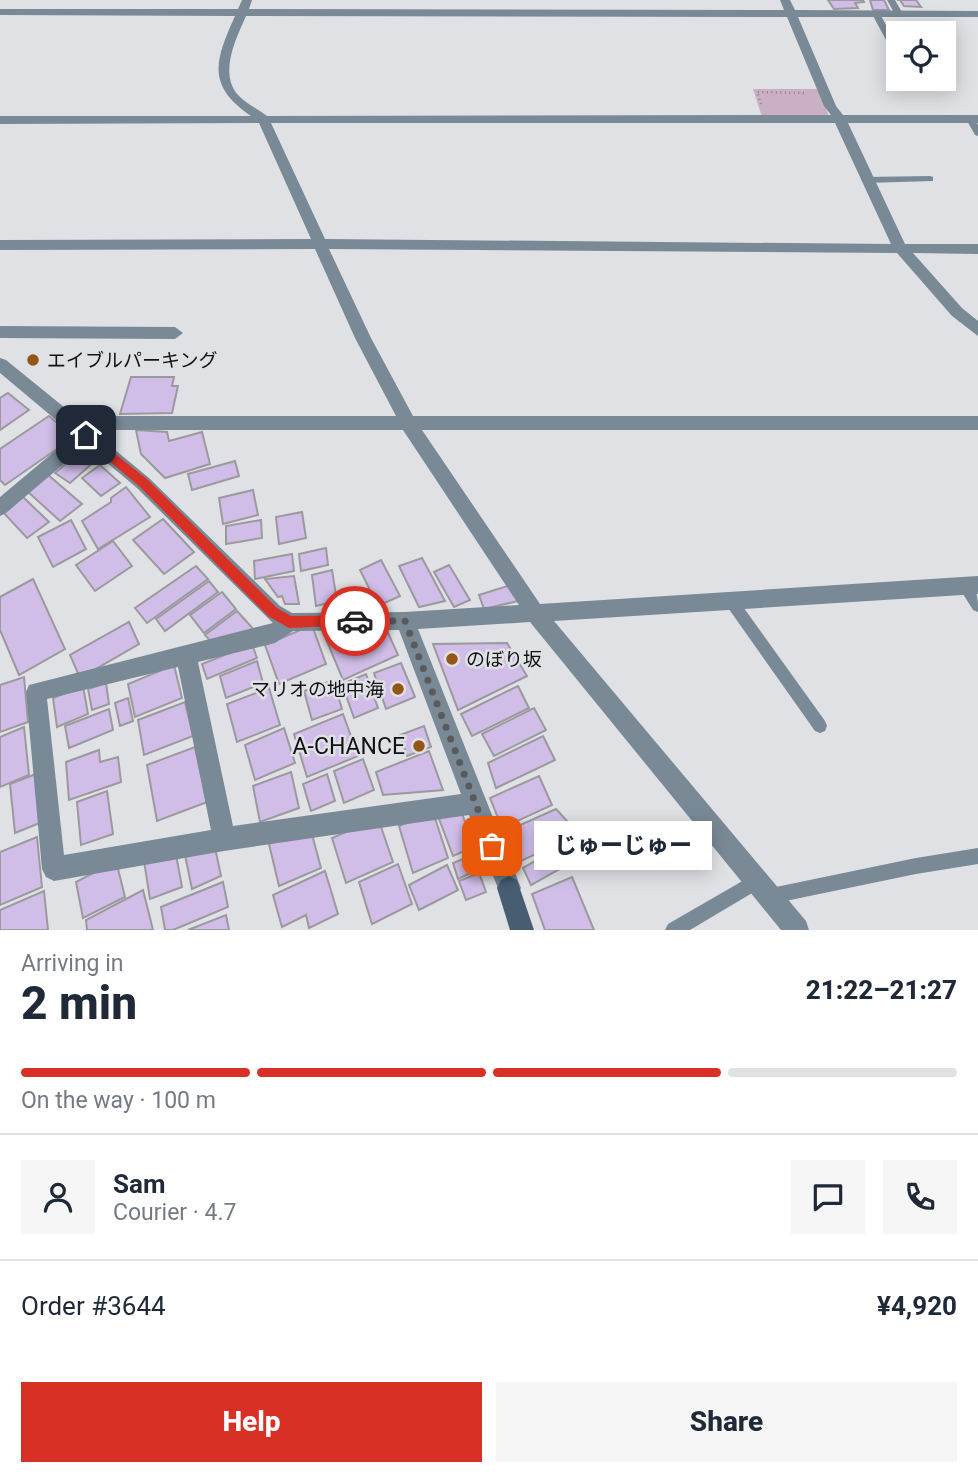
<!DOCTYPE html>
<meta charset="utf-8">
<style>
:root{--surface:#fff;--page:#f6f6f7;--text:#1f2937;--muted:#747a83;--line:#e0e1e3;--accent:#d93025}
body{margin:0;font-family:Roboto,"Noto Sans JP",sans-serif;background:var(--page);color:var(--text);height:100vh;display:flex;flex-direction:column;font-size:26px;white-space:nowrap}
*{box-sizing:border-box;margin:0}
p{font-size:23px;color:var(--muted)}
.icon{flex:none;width:38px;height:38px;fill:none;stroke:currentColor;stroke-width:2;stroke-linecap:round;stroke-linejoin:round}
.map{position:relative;height:930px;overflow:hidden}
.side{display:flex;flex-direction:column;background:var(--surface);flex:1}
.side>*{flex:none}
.controls{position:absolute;left:886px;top:21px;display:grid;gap:14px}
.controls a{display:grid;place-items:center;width:70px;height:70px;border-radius:0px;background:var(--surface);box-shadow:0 4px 18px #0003;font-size:35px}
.pin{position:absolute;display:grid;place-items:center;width:60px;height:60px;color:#fff;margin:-30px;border-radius:14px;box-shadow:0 4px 10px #0006}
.courier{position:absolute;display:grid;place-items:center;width:70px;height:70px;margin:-35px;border:5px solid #d93025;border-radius:50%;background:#fff;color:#222;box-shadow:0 2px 9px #0007}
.bubble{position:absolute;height:49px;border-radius:0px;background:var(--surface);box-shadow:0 4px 18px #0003;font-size:23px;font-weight:800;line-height:49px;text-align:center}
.summary em{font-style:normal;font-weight:800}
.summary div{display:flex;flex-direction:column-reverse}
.summary{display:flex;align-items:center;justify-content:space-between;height:119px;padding:0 21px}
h1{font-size:46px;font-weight:800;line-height:52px}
.bar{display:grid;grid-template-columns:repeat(4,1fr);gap:10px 7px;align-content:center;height:84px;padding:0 21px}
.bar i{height:9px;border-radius:5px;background:var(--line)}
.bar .current{background:var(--accent)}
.bar p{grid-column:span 4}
.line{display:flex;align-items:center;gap:18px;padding:0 21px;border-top:2px solid var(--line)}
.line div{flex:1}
.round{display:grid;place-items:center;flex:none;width:74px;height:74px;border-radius:0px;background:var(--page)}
.primary-button{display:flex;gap:14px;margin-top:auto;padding:14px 21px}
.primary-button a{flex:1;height:80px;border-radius:0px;background:var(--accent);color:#fff;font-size:28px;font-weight:800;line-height:80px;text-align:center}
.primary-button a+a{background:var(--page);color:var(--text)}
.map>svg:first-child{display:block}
.green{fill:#cbafc5}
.building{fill:#d0bee9;stroke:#9b999d;stroke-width:2}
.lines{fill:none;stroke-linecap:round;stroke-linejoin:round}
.path{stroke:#838486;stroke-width:2.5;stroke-dasharray:1 3.5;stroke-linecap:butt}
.lane{fill:#798996;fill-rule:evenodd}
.street{fill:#798996;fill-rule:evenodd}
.secondary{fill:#475e72;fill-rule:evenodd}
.route{fill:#d93025}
.done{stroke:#595a5c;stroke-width:7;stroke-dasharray:0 12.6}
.poi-dot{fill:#925616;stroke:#e0e1e5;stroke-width:2.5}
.labels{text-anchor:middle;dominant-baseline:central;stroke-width:5;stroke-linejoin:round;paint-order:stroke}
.poi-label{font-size:19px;fill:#111213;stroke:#e0e1e5;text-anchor:start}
.near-poi-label{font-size:23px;fill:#111213;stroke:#e0e1e5;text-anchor:end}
</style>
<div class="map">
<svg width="978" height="930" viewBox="0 0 978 930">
<rect width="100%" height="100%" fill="#e0e1e5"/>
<!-- green -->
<path class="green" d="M753,89H818L829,116L762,117Z"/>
<!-- building -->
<g class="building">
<path d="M828,0H863L864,2L855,3L858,8L834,9Z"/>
<path d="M870,0H884L889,10H873Z"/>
<path d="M897,0H916L921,7L904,6L900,0Z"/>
<path d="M131,377H174L172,386H178L172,413L120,414Z"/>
<path d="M8,393L29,410L0,430V398Z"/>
<path d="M49,416L74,437L5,485L0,480V449Z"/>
<path d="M136,430L167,432L169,441L202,432L210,464L165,478L141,454Z"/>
<path d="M81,451L95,461L70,483L55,473Z"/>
<path d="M235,461L239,476L192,490L188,474Z"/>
<path d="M100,465L120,483L101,496L82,478Z"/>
<path d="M47,474L82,504L60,521L26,490Z"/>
<path d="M126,487L150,517L98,549L82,521L111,502V498Z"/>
<path d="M253,490L258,515L223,524L219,498Z"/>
<path d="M23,497L49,522L27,538L2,511Z"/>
<path d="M302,512L306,538L279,544L276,517Z"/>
<path d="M163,519L194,552L164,574L133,540Z"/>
<path d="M71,520L86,549L53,567L38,537Z"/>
<path d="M261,520L262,538L226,544V526Z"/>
<path d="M113,541L132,566L95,591L76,565Z"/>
<path d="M326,548L328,565L301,571L299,554Z"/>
<path d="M292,554L294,571L255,579L254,561Z"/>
<path d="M422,558L445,601L419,607L399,566Z"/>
<path d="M381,560L400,596L378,606L360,570Z"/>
<path d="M449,565L470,600L454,607L434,572Z"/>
<path d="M196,566L208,579L147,623L135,608Z"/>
<path d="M332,570L337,601L316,606L312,575Z"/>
<path d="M294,576L299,604H285L282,596L278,597L265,579Z"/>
<path d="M33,579L65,649L19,675L0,630V597Z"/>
<path d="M209,581L218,592L165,631L156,619Z"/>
<path d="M511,585L518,601L484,609L479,595Z"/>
<path d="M222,592L236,609L204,633L190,615Z"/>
<path d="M237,611L257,633L212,643L205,635Z"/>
<path d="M129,622L139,644L80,678L70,655Z"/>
<path d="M312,625L326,664L279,684L265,645Z"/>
<path d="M385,626L398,655L343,680L326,639L346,631L351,641Z"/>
<path d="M507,643L527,676L458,710L433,644Z"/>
<path d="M252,644L257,658L207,679L202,664Z"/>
<path d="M257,661L263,683L226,698L220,676Z"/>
<path d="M401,663L415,697L386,709L374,673Z"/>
<path d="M174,665L182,698L135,717L128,684Z"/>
<path d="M366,674L378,708L354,718L342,684Z"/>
<path d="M24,677L28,722L0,732V685Z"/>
<path d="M333,680L342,709L312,720L304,691Z"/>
<path d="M106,683L109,704L92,710L88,689Z"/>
<path d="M83,686L88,714L57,727L53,698Z"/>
<path d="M518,686L529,708L472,736L461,714Z"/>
<path d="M269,688L280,725L237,742L227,704Z"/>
<path d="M128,698L133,721L120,726L115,703Z"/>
<path d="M185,702L193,736L144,755L138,720Z"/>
<path d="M534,708L546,730L494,756L482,734Z"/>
<path d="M109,709L113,730L69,748L65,726Z"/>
<path d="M343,714L358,756L307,777L294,734Z"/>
<path d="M424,726L431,747L407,756L400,735Z"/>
<path d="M24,727L29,775L0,787V737Z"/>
<path d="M284,728L295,763L255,780L245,745Z"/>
<path d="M543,736L555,760L496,788L488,763Z"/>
<path d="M195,747L207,802L157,821L147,765Z"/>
<path d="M99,750L100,762L118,757L121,782L69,800L66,762Z"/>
<path d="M429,751L443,790L383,795L376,772Z"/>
<path d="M363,759L374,790L344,803L334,771Z"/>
<path d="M291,772L299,808L260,822L253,786Z"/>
<path d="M36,774L42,822L15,833L10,784Z"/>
<path d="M327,774L335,801L311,811L303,784Z"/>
<path d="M539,776L552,805L502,828L490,798Z"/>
<path d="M107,791L113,834L81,845L77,802Z"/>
<path d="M460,808L474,847L453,856L438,816Z"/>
<path d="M556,809L579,834L521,861L509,830Z"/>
<path d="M433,812L448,858L413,873L399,826Z"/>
<path d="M378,818L393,862L346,883L332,838Z"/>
<path d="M310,827L321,868L279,886L269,844Z"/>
<path d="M37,837L42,887L0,905V852Z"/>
<path d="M214,843L221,876L192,889L185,855Z"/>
<path d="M561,846L570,863L531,885L523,868Z"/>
<path d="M175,849L182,887L150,899L144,861Z"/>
<path d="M475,854L479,869L458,879L453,863Z"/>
<path d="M116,861L125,897L83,918L76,882Z"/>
<path d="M398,864L412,904L372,924L359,882Z"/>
<path d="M447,865L458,890L419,910L409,885Z"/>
<path d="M325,871L338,914L309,928L306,915L282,927L273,895Z"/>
<path d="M479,873L486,892L466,900L459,881Z"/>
<path d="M572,877L594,930H545L532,894Z"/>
<path d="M223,882L228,907L173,930H165L161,907Z"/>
<path d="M143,890L153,930H87L86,920Z"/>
<path d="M44,891L48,930H0V910Z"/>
<path d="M226,915L229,930H188Z"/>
</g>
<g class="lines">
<!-- path -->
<path class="path" d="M761,104L757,92L806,93"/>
<!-- lane -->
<g class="lane">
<path d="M887,0H895L903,14L902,16H896Z"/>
<path d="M873,12L880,14L898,47V53L892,51L872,14Z"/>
<path d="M967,117L974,119L978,125V136L975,135L966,119Z"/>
<path d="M930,176L933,177V181L866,183L861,180L866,177Z"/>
<path d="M965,580C978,586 978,600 978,612L973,610L958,586L960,582Z"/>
<path d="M731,595L736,597L825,721L827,726L825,731L820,733L815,731L726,605L724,601L726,597Z"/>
<path d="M978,848V864L916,874L771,904L765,902L763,896L765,890L771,888L916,858Z"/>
<path d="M758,872L764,874L766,880L764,886L690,930H665L668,924Z"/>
</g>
<!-- street -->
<g class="street">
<path d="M242,0H252L249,9L784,10L780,0H790L795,10L978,11V17H798L836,106L843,115H978V123H848L905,244H978V254L913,253L962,308L978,321V336L952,316L897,253L329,249L371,338L413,416H978V430H422L540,604L978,576V594L554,621L806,921L809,930H781L530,622L418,629L521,888L517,896L509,900L501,896L469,815L224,851L54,881L46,877L42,869L26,692L29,685L273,623L137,488L86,445L6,513L0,516V497L74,435L0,373V358L6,360L75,416H396L355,338L315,249L0,250V240L311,239L259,123L0,124V116H251C206,85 215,61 235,16L0,15V9H238ZM246,16L787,17L824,106L831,115L267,116C258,109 247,104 239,96C218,74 236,39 246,16ZM271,123H835L891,244L325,239ZM91,430H403L519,605L405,612L292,613L280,606L149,478ZM399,630L461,794L233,826L198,662L275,643L293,631ZM178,667L211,830L64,855L47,699Z"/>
<path d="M0,326L175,327L183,333L175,339L0,338Z"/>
</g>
<!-- secondary -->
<path class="secondary" d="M509,876L517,880L534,930H510L497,888L501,880Z"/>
</g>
<!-- route -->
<path class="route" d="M86,431L147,479L277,608L291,616L355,615L362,621L360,625L289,628L268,616L139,486L82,438L81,435Z"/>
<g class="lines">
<!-- done -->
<path class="done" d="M355,621H405L492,846"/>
</g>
<!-- markers -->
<g class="poi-dot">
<circle cx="33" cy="360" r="7"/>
<circle cx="452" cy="659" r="7"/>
<circle cx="398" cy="689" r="7"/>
<circle cx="419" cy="746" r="7"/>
</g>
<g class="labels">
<!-- poi labels -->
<g class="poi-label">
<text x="47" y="360">エイブルパーキング</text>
<text x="466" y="659">のぼり坂</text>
<text x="384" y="689" text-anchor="end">マリオの地中海</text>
</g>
<!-- near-poi labels -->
<g class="near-poi-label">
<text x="405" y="746">A-CHANCE</text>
</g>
</g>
</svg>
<div class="controls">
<a><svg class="icon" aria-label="locate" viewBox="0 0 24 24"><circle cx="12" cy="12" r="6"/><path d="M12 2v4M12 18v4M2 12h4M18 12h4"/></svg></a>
</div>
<div class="pin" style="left:492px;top:846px;background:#ea580c"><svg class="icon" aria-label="bag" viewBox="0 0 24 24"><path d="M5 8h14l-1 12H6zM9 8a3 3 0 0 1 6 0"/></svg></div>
<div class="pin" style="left:86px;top:435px;background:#1f2937"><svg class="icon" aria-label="home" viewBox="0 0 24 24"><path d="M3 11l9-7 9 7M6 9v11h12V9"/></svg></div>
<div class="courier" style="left:355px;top:621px"><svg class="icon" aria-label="car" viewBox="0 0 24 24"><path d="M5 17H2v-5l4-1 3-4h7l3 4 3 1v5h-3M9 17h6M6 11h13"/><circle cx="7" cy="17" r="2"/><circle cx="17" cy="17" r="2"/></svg></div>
<div class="bubble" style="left:534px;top:821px;width:178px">じゅーじゅー</div>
</div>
<section class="side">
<div class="summary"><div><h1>2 min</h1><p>Arriving in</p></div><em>21:22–21:27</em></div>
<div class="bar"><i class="current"></i><i class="current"></i><i class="current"></i><i></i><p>On the way · 100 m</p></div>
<div class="line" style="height:126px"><a class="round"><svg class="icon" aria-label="person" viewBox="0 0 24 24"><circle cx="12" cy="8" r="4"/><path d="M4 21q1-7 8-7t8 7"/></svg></a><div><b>Sam</b><p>Courier · 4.7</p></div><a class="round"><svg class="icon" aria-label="chat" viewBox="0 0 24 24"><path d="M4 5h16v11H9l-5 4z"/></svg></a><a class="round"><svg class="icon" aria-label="phone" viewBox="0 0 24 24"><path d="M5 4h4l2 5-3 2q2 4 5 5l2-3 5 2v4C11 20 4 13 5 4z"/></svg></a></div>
<div class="line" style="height:91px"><div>Order #3644</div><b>¥4,920</b></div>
<div class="primary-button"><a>Help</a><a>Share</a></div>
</section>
